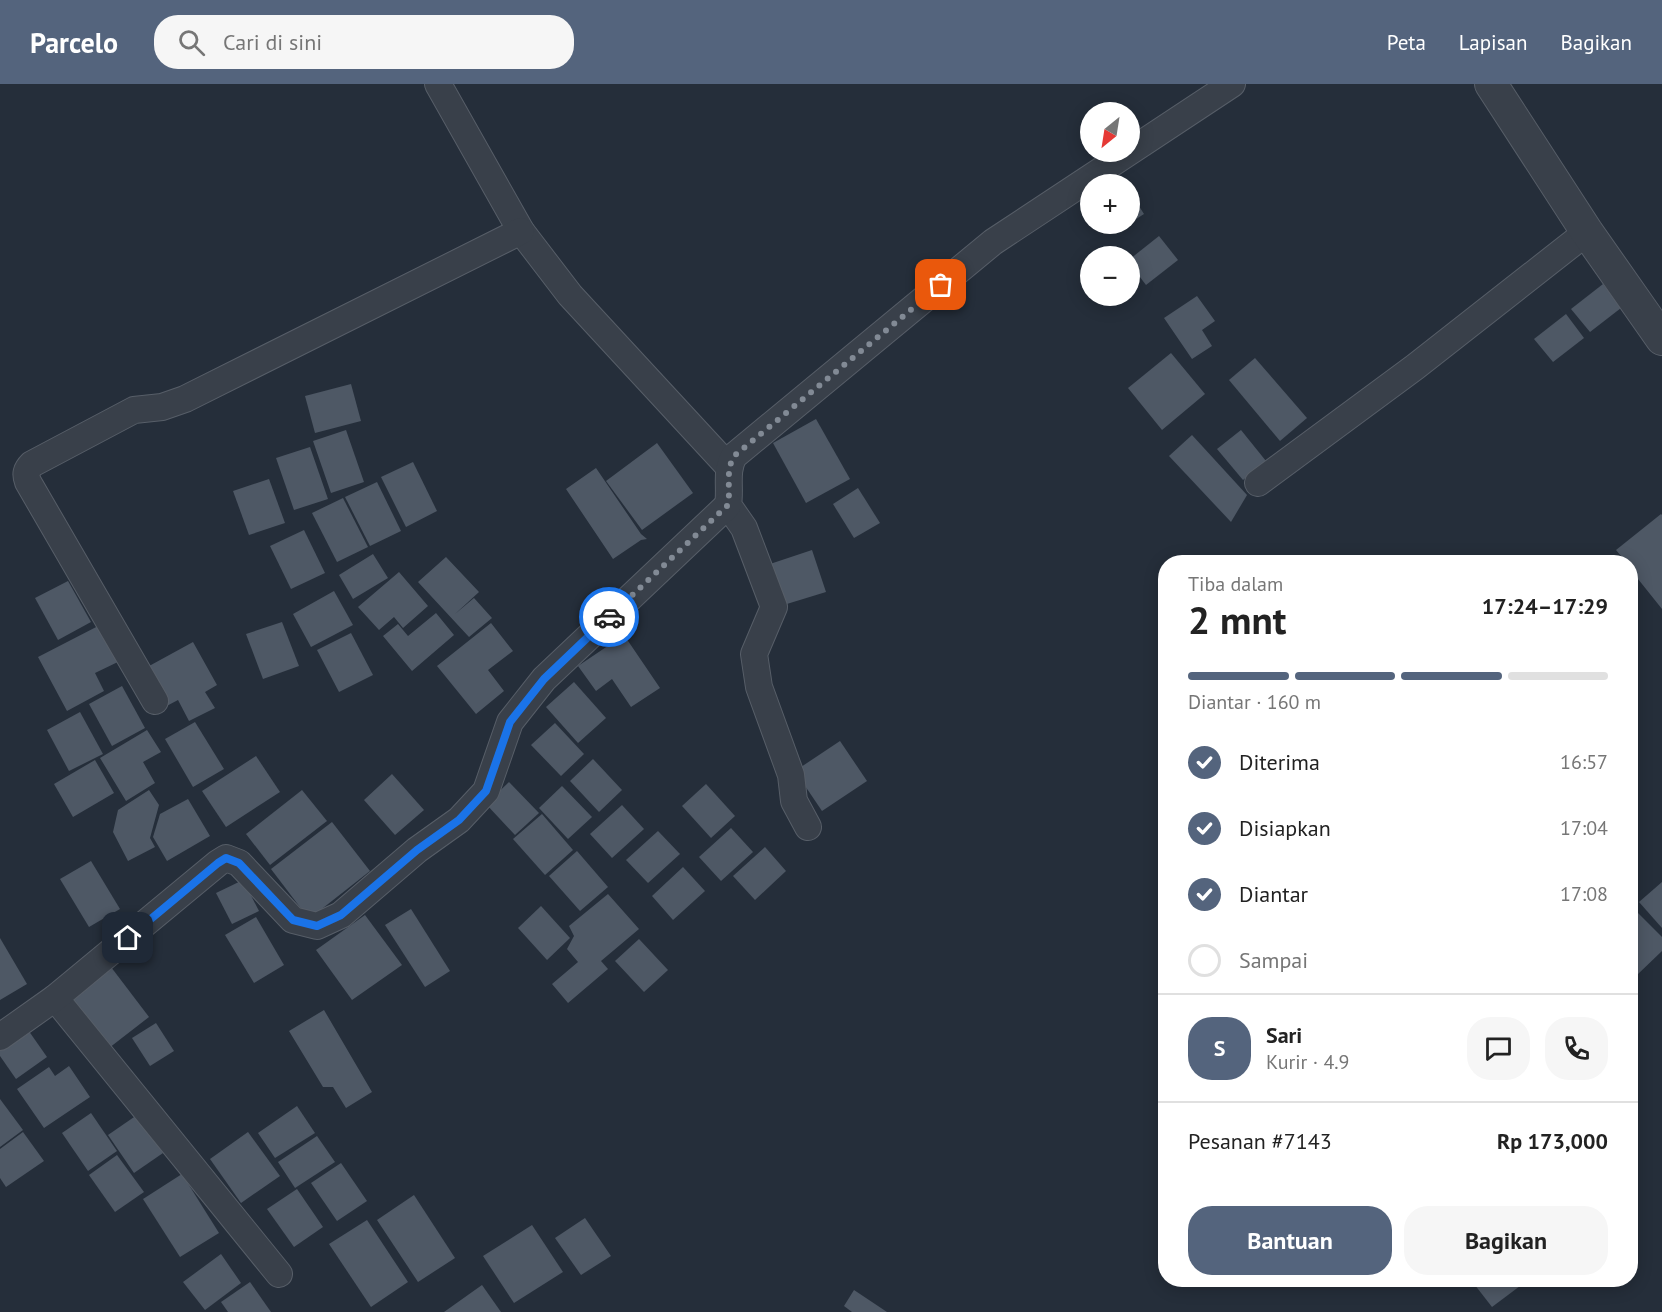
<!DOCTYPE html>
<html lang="id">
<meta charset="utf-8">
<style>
:root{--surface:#fff;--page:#f6f6f6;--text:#222;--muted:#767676;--line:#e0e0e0;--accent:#54647d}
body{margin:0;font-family:"PT Sans",sans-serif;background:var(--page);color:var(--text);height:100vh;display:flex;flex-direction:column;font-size:22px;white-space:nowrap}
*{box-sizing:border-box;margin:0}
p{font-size:20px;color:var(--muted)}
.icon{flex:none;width:33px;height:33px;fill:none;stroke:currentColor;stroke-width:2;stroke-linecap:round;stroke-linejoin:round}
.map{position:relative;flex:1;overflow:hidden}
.details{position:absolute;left:1158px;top:471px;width:480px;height:732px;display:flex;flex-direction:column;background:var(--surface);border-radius:24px;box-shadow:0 3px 15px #0003}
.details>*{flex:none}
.needle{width:39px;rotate:210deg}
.tools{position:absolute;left:1080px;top:18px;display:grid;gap:12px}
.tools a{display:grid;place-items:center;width:60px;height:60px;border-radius:50%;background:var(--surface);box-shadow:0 3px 15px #0003;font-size:30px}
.pin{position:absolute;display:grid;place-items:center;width:51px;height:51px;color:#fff;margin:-26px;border-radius:12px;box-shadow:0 3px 9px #0006}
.courier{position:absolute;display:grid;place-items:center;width:60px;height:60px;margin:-30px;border:4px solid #1a73e8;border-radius:50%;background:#fff;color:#222;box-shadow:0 2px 8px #0007}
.head em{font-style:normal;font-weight:800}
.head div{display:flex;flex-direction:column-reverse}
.head{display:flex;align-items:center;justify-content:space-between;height:102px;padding:0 30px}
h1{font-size:39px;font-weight:800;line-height:45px}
.bar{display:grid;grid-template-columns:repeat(4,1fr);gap:9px 6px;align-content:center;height:72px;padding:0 30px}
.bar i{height:8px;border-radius:4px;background:var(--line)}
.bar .on{background:var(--accent)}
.bar p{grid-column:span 4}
.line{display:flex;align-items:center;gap:15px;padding:0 30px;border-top:2px solid var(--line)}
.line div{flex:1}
.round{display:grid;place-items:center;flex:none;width:63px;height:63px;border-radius:24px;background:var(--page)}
ol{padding:0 30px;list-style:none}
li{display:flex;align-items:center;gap:18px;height:66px}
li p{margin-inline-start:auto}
li .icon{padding:6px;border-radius:50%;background:var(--accent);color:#fff;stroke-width:4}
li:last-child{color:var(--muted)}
li i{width:33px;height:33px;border:3px solid var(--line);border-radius:50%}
.primary-button{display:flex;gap:12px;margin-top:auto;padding:12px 30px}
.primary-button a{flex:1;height:69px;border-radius:24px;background:var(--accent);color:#fff;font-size:24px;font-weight:800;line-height:69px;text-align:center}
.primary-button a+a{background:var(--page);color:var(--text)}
header{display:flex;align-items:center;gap:36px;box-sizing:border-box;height:84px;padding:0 30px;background:var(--accent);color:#fff}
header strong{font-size:28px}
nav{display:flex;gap:33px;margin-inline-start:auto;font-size:21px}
.search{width:420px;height:54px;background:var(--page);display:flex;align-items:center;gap:15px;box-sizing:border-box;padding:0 21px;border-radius:24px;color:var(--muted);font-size:22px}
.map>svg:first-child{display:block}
.building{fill:#4e5865}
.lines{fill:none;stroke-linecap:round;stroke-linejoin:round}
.minor-casing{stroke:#575e68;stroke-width:28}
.tertiary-casing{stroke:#575e68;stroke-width:34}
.minor{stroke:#39404a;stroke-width:26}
.tertiary{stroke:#39404a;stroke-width:32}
.done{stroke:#828a95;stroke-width:6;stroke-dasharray:0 10.8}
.route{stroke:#1a73e8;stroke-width:8}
</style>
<header>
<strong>Parcelo</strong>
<div class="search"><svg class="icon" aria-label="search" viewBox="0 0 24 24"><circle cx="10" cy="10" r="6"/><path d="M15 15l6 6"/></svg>Cari di sini</div>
<nav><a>Peta</a><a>Lapisan</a><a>Bagikan</a></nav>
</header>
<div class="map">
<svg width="1662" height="1228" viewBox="0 0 1662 1228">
<rect width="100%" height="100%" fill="#252e3a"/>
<!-- building -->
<g class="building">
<path d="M1130,108L1144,130L1119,146L1114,140H1130Z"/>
<path d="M1159,152L1178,176L1146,201L1130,180V175Z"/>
<path d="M1603,200L1621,224L1590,248L1571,225Z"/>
<path d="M1197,212L1215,237L1202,246L1212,262L1192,275L1164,234Z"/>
<path d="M1566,230L1584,254L1553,278L1534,255Z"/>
<path d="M1171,269L1205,310L1162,346L1128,304Z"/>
<path d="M1255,274L1307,334L1280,357L1229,296Z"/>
<path d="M351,300L361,337L315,349L305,312Z"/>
<path d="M816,335L850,395L806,419L773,359Z"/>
<path d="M346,346L364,398L331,409L313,357Z"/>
<path d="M1241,346L1266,377L1243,396L1217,365Z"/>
<path d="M1192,351L1247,411L1231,438L1169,372Z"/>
<path d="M657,359L693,409L642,446L606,397Z"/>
<path d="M310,363L328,415L294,426L276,374Z"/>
<path d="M413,378L437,427L406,443L381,393Z"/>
<path d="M596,384L641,450L647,455L641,456L613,475L566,405Z"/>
<path d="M269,395L285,439L249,451L233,407Z"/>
<path d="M377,398L401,447L370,462L345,413Z"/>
<path d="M858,404L880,439L854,454L833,420Z"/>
<path d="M343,414L368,463L337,478L312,429Z"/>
<path d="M1661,430L1662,431V525L1630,485V478H1626L1616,466Z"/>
<path d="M304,446L325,489L291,505L270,462Z"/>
<path d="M812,466L826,508L777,523L764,482Z"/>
<path d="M373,470L388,494L353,515L339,491Z"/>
<path d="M446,473L479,508L455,530L474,514L492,534L469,553L418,498Z"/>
<path d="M399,488L428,522L403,544L394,533L379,546L358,523Z"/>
<path d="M68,497L91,538L58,556L35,514Z"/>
<path d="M334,507L353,541L311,563L293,530Z"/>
<path d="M436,529L454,551L412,587L383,552L398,540L408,552Z"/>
<path d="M282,538L299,582L263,595L246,550Z"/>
<path d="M491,539L513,567L488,586L504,607L476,630L437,582Z"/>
<path d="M102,540L122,576L95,589L104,607L67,627L38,573Z"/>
<path d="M351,549L373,591L339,608L317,566Z"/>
<path d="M624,551L660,604L631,623L612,595L596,607L578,582Z"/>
<path d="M193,558L217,601L205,608L215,624L189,637L178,616L161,625L140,587Z"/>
<path d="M574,598L606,634L578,659L546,623Z"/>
<path d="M122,602L145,644L112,662L89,620Z"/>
<path d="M80,628L103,670L69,687L47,646Z"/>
<path d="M195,638L224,685L193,703L165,655Z"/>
<path d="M555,639L584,670L561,692L531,661Z"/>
<path d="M147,646L161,668L143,678L155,699L126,717L100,674Z"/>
<path d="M840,657L867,697L822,727L795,687Z"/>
<path d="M256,672L280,708L226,743L202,707Z"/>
<path d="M593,675L622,706L599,728L570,697Z"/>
<path d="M95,676L114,709L73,733L54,700Z"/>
<path d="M392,690L424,726L395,751L364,716Z"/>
<path d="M509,698L539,729L515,751L486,720Z"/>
<path d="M706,700L735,732L711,754L682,722Z"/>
<path d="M562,702L592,733L568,755L539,724Z"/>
<path d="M149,706L159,721L150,754L155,763L128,777L113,748L118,726Z"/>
<path d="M302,706L327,737L270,781L246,750Z"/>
<path d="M188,715L210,752L167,777L153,753L160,730Z"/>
<path d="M622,721L644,745L612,774L590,750Z"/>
<path d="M542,730L573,766L545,791L513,755Z"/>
<path d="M332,738L370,787L309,835L271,785Z"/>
<path d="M731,744L753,768L721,797L699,773Z"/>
<path d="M658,747L680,770L648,799L626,776Z"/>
<path d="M765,763L786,787L755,816L733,792Z"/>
<path d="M577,767L608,803L580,827L549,792Z"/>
<path d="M91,777L120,825L89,843L60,795Z"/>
<path d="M683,783L705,807L673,836L652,812Z"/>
<path d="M243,796L259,827L232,840L216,809Z"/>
<path d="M1662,798V844L1639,818Z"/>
<path d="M608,810L639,845L601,877L608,885L568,919L552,900L578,878L567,865L574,852L569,842Z"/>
<path d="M541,822L570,854L547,876L518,844Z"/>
<path d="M411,825L450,887L425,903L385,841Z"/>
<path d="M1634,825L1662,853V867L1637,891L1630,885V829Z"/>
<path d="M365,831L402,881L352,916L316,866Z"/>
<path d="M256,833L284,881L254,899L225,851Z"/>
<path d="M0,854L27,900L0,916Z"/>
<path d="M639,855L668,886L644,908L615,877Z"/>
<path d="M111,883L149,933L109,964L70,914Z"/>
<path d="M324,926L372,1008L346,1024L333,1003H323L289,947Z"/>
<path d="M156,939L174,967L150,982L132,954Z"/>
<path d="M26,943L47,973L16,995L0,972V961Z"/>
<path d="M69,982L90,1013L44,1044L17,1005L49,983L55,992Z"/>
<path d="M0,1015L23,1046L0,1063Z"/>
<path d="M297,1022L315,1049L275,1074L258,1049Z"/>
<path d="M91,1029L117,1067L88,1087L62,1049Z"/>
<path d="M137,1031L163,1069L134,1089L108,1051Z"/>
<path d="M23,1048L44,1077L6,1103L0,1094V1065Z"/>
<path d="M248,1048L280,1092L241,1119L210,1075Z"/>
<path d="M317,1052L335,1078L295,1104L278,1078Z"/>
<path d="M117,1071L144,1108L115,1128L89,1091Z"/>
<path d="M341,1079L367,1117L337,1137L311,1099Z"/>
<path d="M182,1090L219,1149L180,1173L143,1115Z"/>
<path d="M297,1105L323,1143L294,1163L267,1125Z"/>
<path d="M414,1111L455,1174L418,1198L377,1136Z"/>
<path d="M585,1134L611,1172L581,1191L555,1154Z"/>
<path d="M367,1136L408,1198L371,1223L329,1160Z"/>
<path d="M532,1141L563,1188L514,1219L483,1172Z"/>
<path d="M221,1170L241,1199L205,1226L183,1198Z"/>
<path d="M1471,1196H1515L1520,1202L1492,1223Z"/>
<path d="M250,1198L271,1228H228L221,1218Z"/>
<path d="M482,1201L501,1228H444Z"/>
<path d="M854,1206L887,1228H852L844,1222Z"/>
</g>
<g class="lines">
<!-- minor casing -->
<g class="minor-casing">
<g id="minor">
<path d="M438,0L521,147L570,211L728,382"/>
<path d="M1258,399L1415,283L1587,148"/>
<path d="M155,617L28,398C25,390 26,386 32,380L134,326L162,323L185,315L521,147"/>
<path d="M808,743L794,717L791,691L759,603L754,570L774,523L744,444L728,421C731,404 725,388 734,372L993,158L1232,0"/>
<path d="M55,914L279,1190"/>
<path d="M0,953L55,914L218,779L226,774L239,779L293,836L317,842L341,831L417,766L459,736L486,707L510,638L544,595L728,421"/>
</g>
</g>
<!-- tertiary casing -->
<g class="tertiary-casing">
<path id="tertiary" d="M1491,0L1587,148L1662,255"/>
</g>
<!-- minor -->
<use href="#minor" class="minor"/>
<!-- tertiary -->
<use href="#tertiary" class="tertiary"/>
</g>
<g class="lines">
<!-- done -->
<path class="done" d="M609,533L728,421C731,404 725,388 734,372L941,201"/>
<!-- route -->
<path class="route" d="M128,854L218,779L226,774L239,779L293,836L317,842L341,831L417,766L459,736L486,707L510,638L544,595L609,533"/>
</g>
</svg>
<div class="tools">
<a><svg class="needle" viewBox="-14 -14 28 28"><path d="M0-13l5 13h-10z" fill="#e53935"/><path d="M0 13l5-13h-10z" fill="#767676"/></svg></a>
<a>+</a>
<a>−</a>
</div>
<div class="pin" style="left:941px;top:201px;background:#ea580c"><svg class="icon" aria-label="bag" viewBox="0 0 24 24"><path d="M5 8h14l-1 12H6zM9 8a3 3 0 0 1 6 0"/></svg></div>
<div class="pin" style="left:128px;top:854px;background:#1f2937"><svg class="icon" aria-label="home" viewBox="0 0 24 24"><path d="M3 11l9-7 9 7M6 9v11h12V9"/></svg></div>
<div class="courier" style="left:609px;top:533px"><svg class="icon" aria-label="car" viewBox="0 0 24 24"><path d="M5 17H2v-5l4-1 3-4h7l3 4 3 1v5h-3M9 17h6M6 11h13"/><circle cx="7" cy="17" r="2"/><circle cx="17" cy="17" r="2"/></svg></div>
<section class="details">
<div class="head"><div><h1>2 mnt</h1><p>Tiba dalam</p></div><em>17:24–17:29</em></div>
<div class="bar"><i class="on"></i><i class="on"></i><i class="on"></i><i></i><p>Diantar · 160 m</p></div>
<ol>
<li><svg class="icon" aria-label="check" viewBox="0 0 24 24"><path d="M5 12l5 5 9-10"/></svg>Diterima<p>16:57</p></li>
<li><svg class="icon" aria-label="check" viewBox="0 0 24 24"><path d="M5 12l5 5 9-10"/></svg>Disiapkan<p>17:04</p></li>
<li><svg class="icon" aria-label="check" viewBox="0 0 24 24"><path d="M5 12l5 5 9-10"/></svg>Diantar<p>17:08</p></li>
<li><i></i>Sampai</li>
</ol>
<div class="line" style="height:108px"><b class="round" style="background:var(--accent);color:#fff">S</b><div><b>Sari</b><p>Kurir · 4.9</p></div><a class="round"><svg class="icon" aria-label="chat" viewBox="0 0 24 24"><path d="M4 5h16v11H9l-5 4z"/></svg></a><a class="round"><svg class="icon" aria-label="phone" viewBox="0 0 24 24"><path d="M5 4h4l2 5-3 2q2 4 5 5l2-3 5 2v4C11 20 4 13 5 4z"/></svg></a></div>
<div class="line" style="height:78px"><div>Pesanan #7143</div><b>Rp 173,000</b></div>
<div class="primary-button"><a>Bantuan</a><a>Bagikan</a></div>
</section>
</div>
